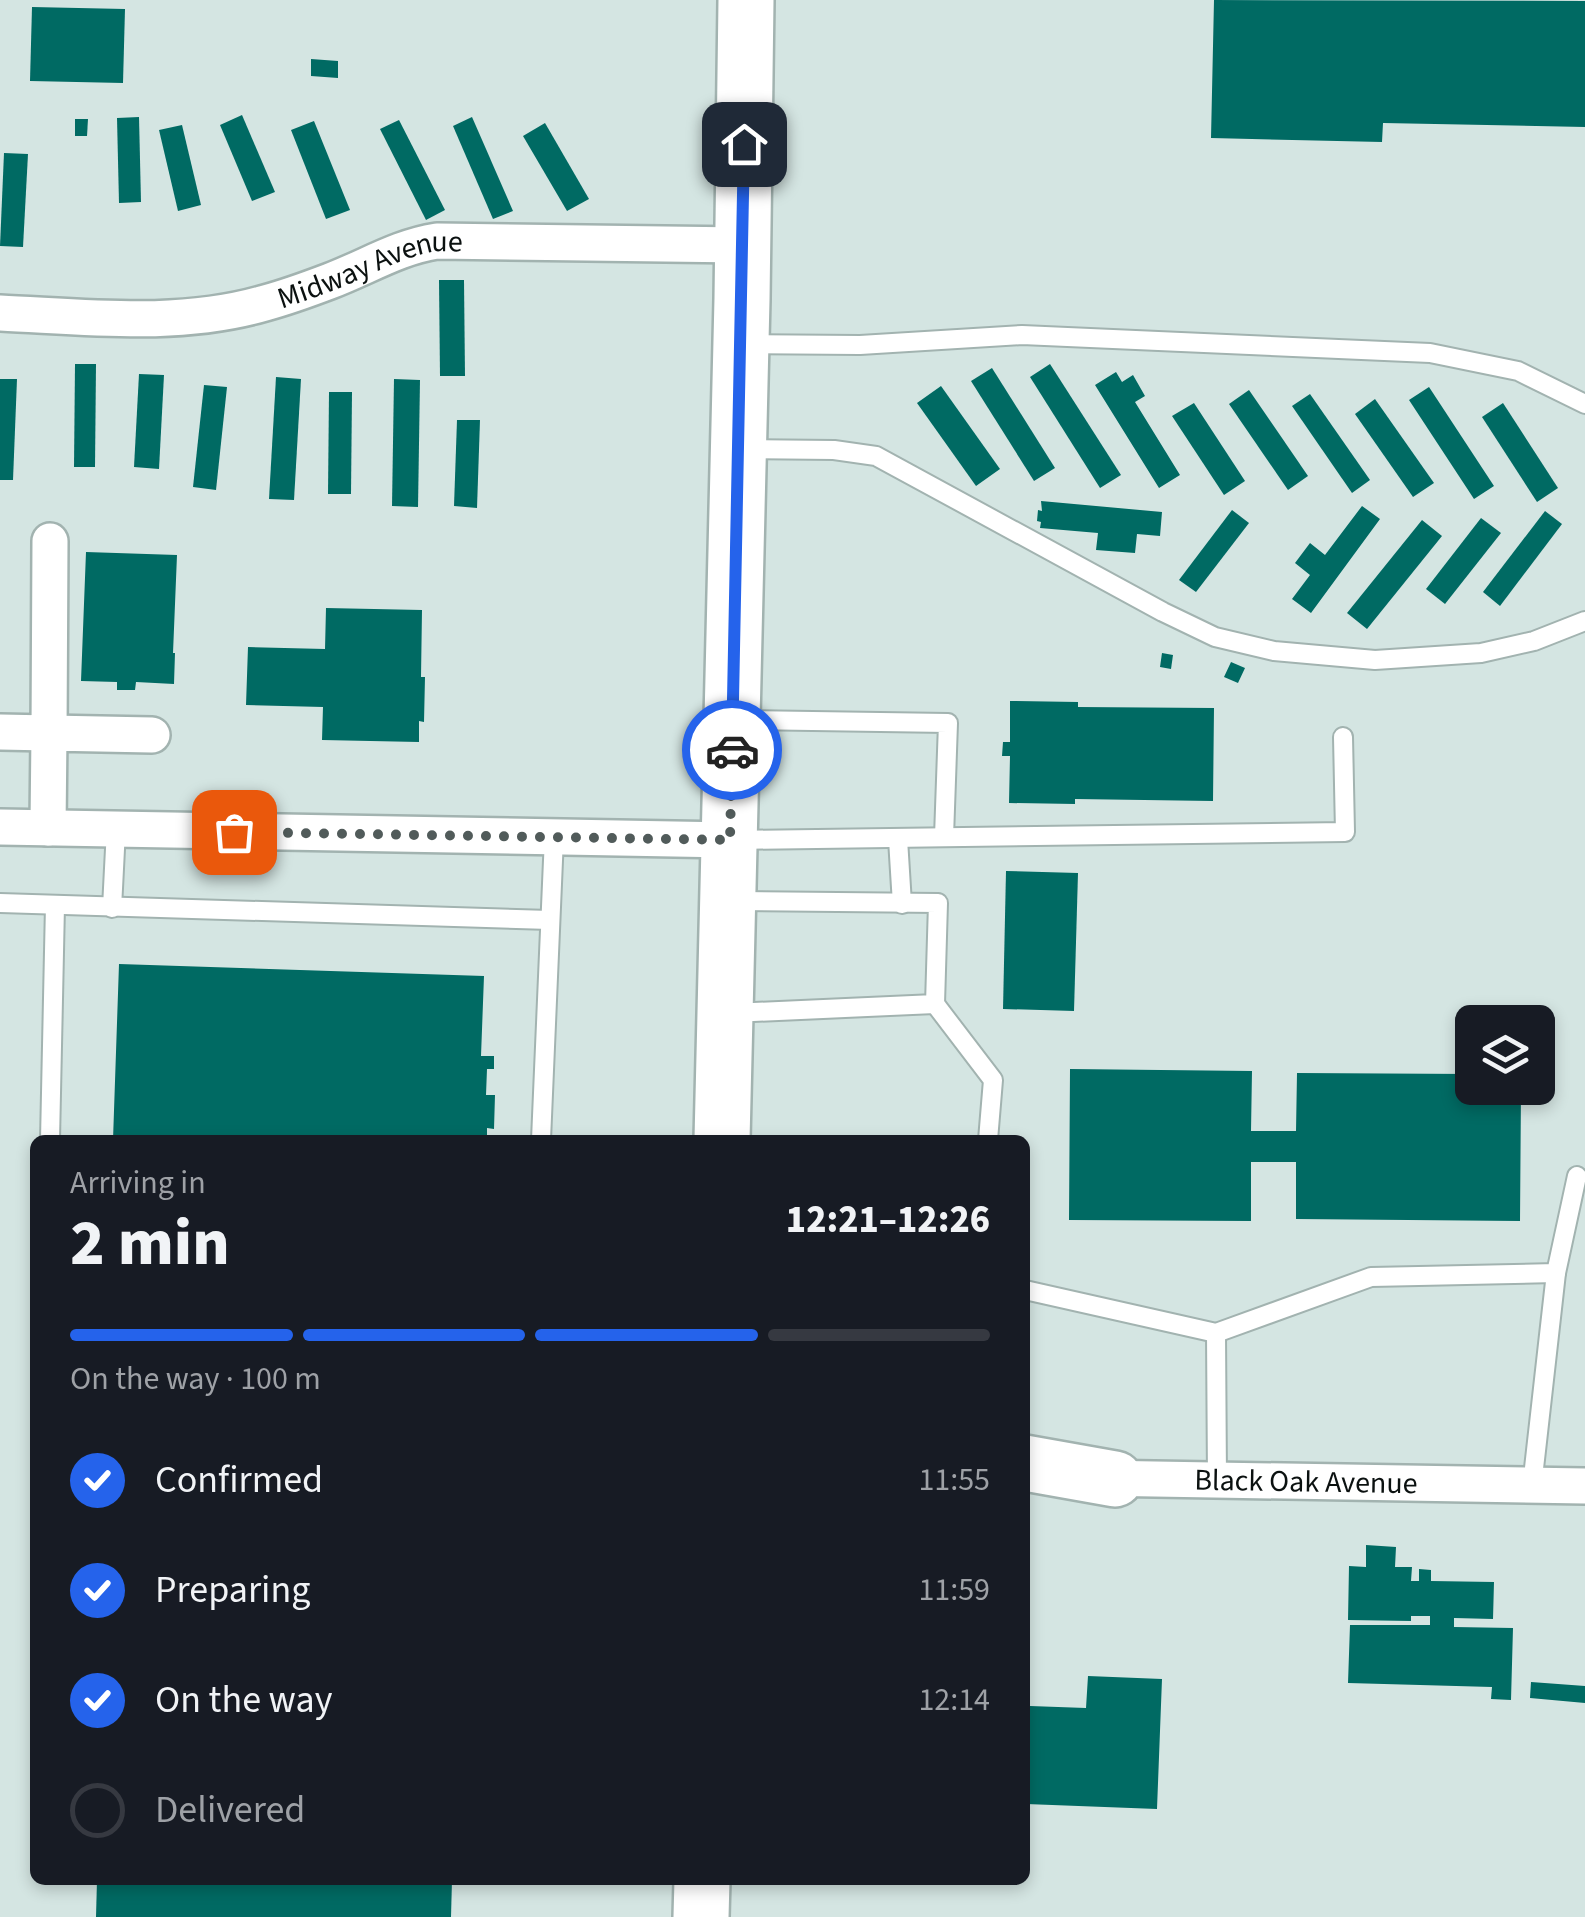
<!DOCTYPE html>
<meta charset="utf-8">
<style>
:root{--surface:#171b24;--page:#20242c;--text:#f1f3f6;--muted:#9ea1a6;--line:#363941;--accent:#2563eb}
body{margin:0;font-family:"Source Sans 3",sans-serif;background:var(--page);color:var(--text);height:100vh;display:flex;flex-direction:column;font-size:38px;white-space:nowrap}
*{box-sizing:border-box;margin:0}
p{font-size:32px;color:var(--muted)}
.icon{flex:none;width:55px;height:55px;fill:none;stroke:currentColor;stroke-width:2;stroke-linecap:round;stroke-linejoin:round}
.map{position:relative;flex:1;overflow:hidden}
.side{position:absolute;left:30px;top:1135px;width:1000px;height:750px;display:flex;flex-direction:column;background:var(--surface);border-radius:15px;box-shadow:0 5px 15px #0003}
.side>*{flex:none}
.fabs{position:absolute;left:1455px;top:1005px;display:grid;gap:20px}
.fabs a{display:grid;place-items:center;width:100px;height:100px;border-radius:15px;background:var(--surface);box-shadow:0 5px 15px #0003;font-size:50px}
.pin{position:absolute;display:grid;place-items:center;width:85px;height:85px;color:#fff;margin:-42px;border-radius:20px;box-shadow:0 5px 15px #0006}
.courier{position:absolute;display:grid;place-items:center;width:100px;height:100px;margin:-50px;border:8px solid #2563eb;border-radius:50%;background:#fff;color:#222;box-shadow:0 2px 12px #0007}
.headline em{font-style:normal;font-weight:800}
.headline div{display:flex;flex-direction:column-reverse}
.headline{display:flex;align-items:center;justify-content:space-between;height:170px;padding:0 40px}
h1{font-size:65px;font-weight:800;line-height:75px}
.bar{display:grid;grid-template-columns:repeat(4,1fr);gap:15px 10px;align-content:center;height:120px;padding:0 40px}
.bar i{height:12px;border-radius:8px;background:var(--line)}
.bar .active{background:var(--accent)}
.bar p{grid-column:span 4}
ol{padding:0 40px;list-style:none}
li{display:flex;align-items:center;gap:30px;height:110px}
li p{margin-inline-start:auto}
li .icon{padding:10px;border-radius:50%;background:var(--accent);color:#fff;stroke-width:4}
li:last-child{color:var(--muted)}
li i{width:55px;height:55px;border:5px solid var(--line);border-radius:50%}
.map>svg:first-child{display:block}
.building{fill:#006a63}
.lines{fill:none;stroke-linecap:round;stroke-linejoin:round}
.service-casing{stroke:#a2b3b0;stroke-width:22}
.minor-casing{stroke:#a2b3b0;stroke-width:40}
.trunk-casing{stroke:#a2b3b0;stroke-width:60}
.service{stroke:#fff;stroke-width:18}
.minor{stroke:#fff;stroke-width:35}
.trunk{stroke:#fff;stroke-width:55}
.done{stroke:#515b5a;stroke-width:10;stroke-dasharray:0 18}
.route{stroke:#2563eb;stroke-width:12}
.labels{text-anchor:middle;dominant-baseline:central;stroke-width:10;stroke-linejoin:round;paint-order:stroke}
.street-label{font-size:30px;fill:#0b1110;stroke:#d4e5e2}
</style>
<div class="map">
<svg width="1585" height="1917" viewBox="0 0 1585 1917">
<rect width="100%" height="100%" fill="#d4e5e2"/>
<!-- building -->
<g class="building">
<path d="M1214,0L1585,1V127L1383,123L1382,142L1211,138Z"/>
<path d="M32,7L125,9L123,83L30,81Z"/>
<path d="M311,59L338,61V78L311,76Z"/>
<path d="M242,115L275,192L252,201L220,125Z"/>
<path d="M139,117L141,202L119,203L117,118Z"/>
<path d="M472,117L513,211L493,219L453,126Z"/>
<path d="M75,119H88L87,136H75Z"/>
<path d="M399,120L445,210L426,220L380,129Z"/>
<path d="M314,121L350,210L326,219L291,130Z"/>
<path d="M545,123L589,199L567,211L523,136Z"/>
<path d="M182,125L201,205L178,211L159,130Z"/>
<path d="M4,153L28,154L23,247L0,246Z"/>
<path d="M439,280H464L465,376H440Z"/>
<path d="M75,364H96L95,467H74Z"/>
<path d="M1050,364L1121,475L1100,488L1030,377Z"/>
<path d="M992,368L1055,468L1034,481L971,381Z"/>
<path d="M1116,372L1122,382L1133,375L1145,396L1135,402L1180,475L1159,488L1095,385Z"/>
<path d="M139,374L164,375L159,469L134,467Z"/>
<path d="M276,377L301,379L294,500L269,499Z"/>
<path d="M0,379H17L13,480H0Z"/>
<path d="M394,379L420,380L418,507L392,506Z"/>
<path d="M204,385L227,387L216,490L193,487Z"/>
<path d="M941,386L1000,469L976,486L917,403Z"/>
<path d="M1429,387L1494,486L1474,499L1409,400Z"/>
<path d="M1249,390L1308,476L1288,490L1229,404Z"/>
<path d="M329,392H352L351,494H328Z"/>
<path d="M1310,394L1370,480L1352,493L1292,406Z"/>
<path d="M1375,399L1434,483L1413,497L1355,414Z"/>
<path d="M1194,403L1245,481L1224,495L1172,416Z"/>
<path d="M1503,403L1558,488L1537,502L1482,417Z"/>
<path d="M457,420H480L477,508L454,506Z"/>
<path d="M1041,501L1162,512L1160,536L1137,534L1135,553L1096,550L1098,533L1040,528L1041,522L1037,521L1038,510L1042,511Z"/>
<path d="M1362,506L1380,519L1311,613L1292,599L1310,575L1295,563L1310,543L1325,555Z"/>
<path d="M1232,510L1249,523L1196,592L1179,580Z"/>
<path d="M1545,511L1562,524L1500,606L1483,592Z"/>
<path d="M1481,518L1501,533L1445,604L1426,589Z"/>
<path d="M1422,520L1442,536L1367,629L1347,613Z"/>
<path d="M86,552L177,555L173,653H175L174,684L136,682L135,690H117V682L81,681Z"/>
<path d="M326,608L422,610L421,677H425L424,722L419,721V742L322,740L323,707L246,705L248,647L325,649Z"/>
<path d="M1162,653L1173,655L1171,669L1160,667Z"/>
<path d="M1231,662L1245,668L1238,683L1224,677Z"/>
<path d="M1010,701L1078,702V707L1214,708L1213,801L1075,799V804L1009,803L1010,756H1002L1003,742H1010Z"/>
<path d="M1006,871L1078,873L1074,1011L1003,1009Z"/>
<path d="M119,964L484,976L481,1056H494V1069H487L486,1095H495L494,1129L487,1128V1140H113Z"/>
<path d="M1070,1069L1252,1071L1251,1131H1296L1297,1073L1472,1074V1088H1521L1520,1221L1296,1219V1162H1251V1221L1069,1220Z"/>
<path d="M1366,1545L1396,1547L1395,1567H1412L1411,1581H1419V1569L1431,1570V1581L1494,1582L1493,1619L1454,1618V1627L1513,1628L1511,1700L1491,1699L1492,1687L1348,1683L1350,1625H1430V1616H1411V1621L1348,1620L1349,1566L1366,1567Z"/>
<path d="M1088,1676L1162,1679L1157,1809L1026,1804L1030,1706L1086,1708Z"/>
<path d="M1531,1682L1585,1686V1703L1530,1698Z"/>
<path d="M97,1880H452L451,1917H96Z"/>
</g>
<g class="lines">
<!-- service casing -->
<g class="service-casing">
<g id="service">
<path d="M746,344L860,345L1022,335L1430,353L1518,371L1585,404"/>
<path d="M744,449L834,450L876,456L1163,612L1215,637L1274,651L1375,660L1481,653L1534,641L1585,621"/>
<path d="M738,720L948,723L944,837"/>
<path d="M898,839L902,904"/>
<path d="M735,840L1345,832L1343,737"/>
<path d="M0,903L550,920"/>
<path d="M112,908L116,829"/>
<path d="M935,1004L993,1080L988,1140"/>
<path d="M732,1013L935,1004L938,903L733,901"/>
<path d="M50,1140L55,905"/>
<path d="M541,1140L554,837"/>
<path d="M1025,1290L1216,1333L1371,1277L1556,1273L1577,1176"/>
<path d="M1216,1333L1217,1480"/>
<path d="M1532,1486L1556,1273"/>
</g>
</g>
<!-- minor casing -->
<g class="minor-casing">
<g id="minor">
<path id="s1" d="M0,313C88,317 180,328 265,303C287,297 309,289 330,281C367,267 398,247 437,241L743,245"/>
<path d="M0,732L49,733L50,541"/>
<path d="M0,827L730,840"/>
<path d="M48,828L49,733L152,735"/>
<path id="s2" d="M1096,1478L1585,1486"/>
</g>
</g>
<!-- trunk casing -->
<g class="trunk-casing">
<g id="trunk">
<path d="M722,1140L742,299L746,0"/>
<path d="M1025,1463L1115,1479"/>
<path d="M701,1917L702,1880"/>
</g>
</g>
<!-- service -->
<use href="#service" class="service"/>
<!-- minor -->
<use href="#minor" class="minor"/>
<!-- trunk -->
<use href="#trunk" class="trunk"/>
</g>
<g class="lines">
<!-- done -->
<path class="done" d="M234,832L730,840L732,750"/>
<!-- route -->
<path class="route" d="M732,750L744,144"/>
</g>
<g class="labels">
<!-- street labels -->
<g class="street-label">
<text stroke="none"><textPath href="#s1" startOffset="378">Midway Avenue</textPath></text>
<text stroke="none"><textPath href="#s2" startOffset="210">Black Oak Avenue</textPath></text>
</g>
</g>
</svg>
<div class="fabs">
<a><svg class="icon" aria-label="layers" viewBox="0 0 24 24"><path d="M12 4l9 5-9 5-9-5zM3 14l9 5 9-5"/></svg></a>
</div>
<div class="pin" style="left:234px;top:832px;background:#ea580c"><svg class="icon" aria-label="bag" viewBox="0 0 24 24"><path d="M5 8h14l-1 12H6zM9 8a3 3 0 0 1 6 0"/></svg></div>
<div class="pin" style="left:744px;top:144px;background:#1f2937"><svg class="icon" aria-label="home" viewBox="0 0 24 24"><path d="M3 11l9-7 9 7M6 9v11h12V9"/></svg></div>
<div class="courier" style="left:732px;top:750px"><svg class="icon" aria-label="car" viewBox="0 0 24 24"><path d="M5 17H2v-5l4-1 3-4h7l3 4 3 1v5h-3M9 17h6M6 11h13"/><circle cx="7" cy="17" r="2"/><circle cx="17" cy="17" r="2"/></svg></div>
<section class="side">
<div class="headline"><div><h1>2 min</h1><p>Arriving in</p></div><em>12:21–12:26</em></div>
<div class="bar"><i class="active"></i><i class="active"></i><i class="active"></i><i></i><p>On the way · 100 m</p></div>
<ol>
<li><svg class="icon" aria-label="check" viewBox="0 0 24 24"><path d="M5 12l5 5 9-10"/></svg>Confirmed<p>11:55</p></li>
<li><svg class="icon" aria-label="check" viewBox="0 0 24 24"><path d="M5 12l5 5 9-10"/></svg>Preparing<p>11:59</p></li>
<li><svg class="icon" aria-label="check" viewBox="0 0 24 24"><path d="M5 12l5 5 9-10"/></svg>On the way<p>12:14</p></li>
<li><i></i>Delivered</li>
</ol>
</section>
</div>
